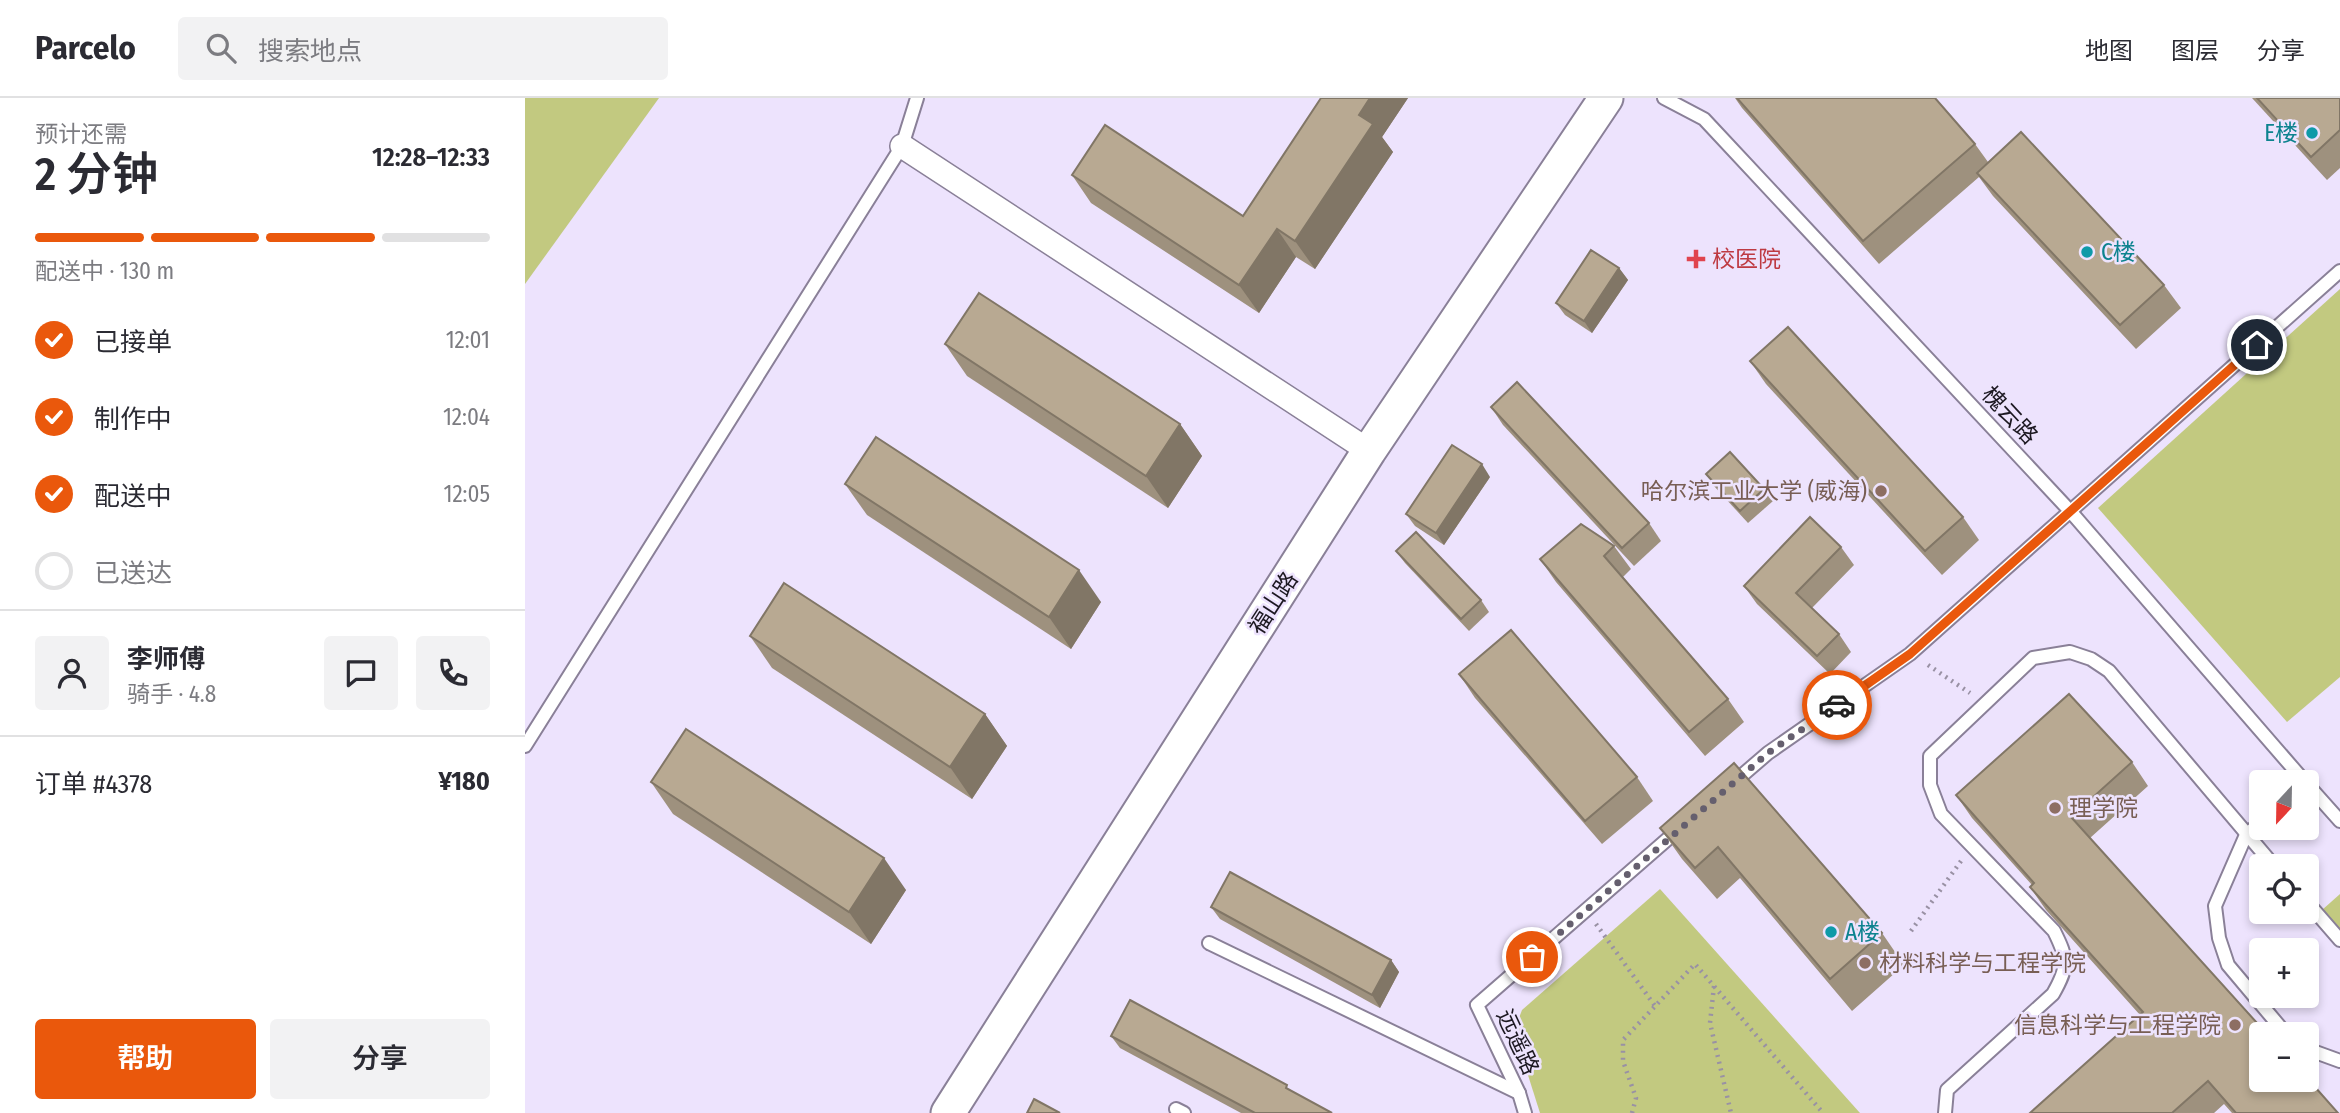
<!DOCTYPE html>
<html lang="zh">
<meta charset="utf-8">
<style>
:root{--surface:#fff;--page:#f2f2f3;--text:#2b2b33;--muted:#7c7c81;--line:#e1e1e2;--accent:#ea580c}
body{margin:0;font-family:"Fira Sans Condensed","Noto Sans SC",sans-serif;background:var(--page);color:var(--text);height:100vh;display:flex;flex-direction:column;font-size:26px;white-space:nowrap}
*{box-sizing:border-box;margin:0}
p{font-size:23px;color:var(--muted)}
.icon{flex:none;width:38px;height:38px;fill:none;stroke:currentColor;stroke-width:2;stroke-linecap:round;stroke-linejoin:round}
.map{position:relative;flex:1;overflow:hidden}
.panel{display:flex;flex-direction:column;background:var(--surface);width:525px}
.panel>*{flex:none}
.needle{width:46px;rotate:202deg}
.controls{position:absolute;left:1724px;top:672px;display:grid;gap:14px}
.controls a{display:grid;place-items:center;width:70px;height:70px;border-radius:7px;background:var(--surface);box-shadow:0 4px 10px #0003;font-size:35px}
.pin{position:absolute;display:grid;place-items:center;width:60px;height:60px;color:#fff;margin:-30px;border:4px solid #fff;border-radius:50%;box-shadow:0 2px 7px #0007}
.courier{position:absolute;display:grid;place-items:center;width:70px;height:70px;margin:-35px;border:5px solid #ea580c;border-radius:50%;background:#fff;color:#222;box-shadow:0 2px 9px #0007}
.summary em{font-style:normal;font-weight:600}
.summary div{display:flex;flex-direction:column-reverse}
.summary{display:flex;align-items:center;justify-content:space-between;height:119px;padding:0 35px}
h1{font-size:46px;font-weight:600;line-height:52px}
.bar{display:grid;grid-template-columns:repeat(4,1fr);gap:10px 7px;align-content:center;height:84px;padding:0 35px}
.bar i{height:9px;border-radius:5px;background:var(--line)}
.bar .selected{background:var(--accent)}
.bar p{grid-column:span 4}
.line{display:flex;align-items:center;gap:18px;padding:0 35px;border-top:2px solid var(--line)}
.line div{flex:1}
.round{display:grid;place-items:center;flex:none;width:74px;height:74px;border-radius:7px;background:var(--page)}
ol{padding:0 35px;list-style:none}
li{display:flex;align-items:center;gap:21px;height:77px}
li p{margin-inline-start:auto}
li .icon{padding:7px;border-radius:50%;background:var(--accent);color:#fff;stroke-width:4}
li:last-child{color:var(--muted)}
li i{width:38px;height:38px;border:4px solid var(--line);border-radius:50%}
.primary-button{display:flex;gap:14px;margin-top:auto;padding:14px 35px}
.primary-button a{flex:1;height:80px;border-radius:7px;background:var(--accent);color:#fff;font-size:28px;font-weight:600;line-height:80px;text-align:center}
.primary-button a+a{background:var(--page);color:var(--text)}
header{display:flex;align-items:center;gap:42px;box-sizing:border-box;height:98px;padding:0 35px;background:var(--surface);border-bottom:2px solid var(--line)}
header strong{font-size:33px}
nav{display:flex;gap:38px;margin-inline-start:auto;font-size:24px}
.search{width:490px;height:63px;background:var(--page);display:flex;align-items:center;gap:18px;box-sizing:border-box;padding:0 24px;border-radius:7px;color:var(--muted);font-size:26px}
main{display:flex;flex:1;min-height:0}
.map>svg:first-child{display:block}
.green{fill:#c2c980}
.lines{fill:none;stroke-linecap:round;stroke-linejoin:round}
.lane-casing{stroke:#8a8098;stroke-width:16}
.street-casing{stroke:#8a8098;stroke-width:26}
.secondary-casing{stroke:#8a8098;stroke-width:37}
.path{stroke:#9991a4;stroke-width:4.5;stroke-dasharray:2 5;stroke-linecap:butt}
.lane{stroke:#fff;stroke-width:12}
.street{stroke:#fff;stroke-width:23}
.secondary{stroke:#fff;stroke-width:33}
.wall{fill:#9e917e}
.shaded-wall{fill:#817666}
.building{fill:#b8a992;stroke:#817666;stroke-width:2}
.done{stroke:#655f6e;stroke-width:7;stroke-dasharray:0 12.6}
.route{stroke:#ea580c;stroke-width:9}
.culture-dot{fill:#0f9aa8;stroke:#ede3fd;stroke-width:2.5}
.health-dot{fill:#e0444e;stroke:#ede3fd;stroke-width:2.5}
.education-dot{fill:#8d6e63;stroke:#ede3fd;stroke-width:2.5}
.labels{text-anchor:middle;dominant-baseline:central;stroke-width:5;stroke-linejoin:round;paint-order:stroke}
.culture-label{font-size:23px;fill:#0d838f;stroke:#ede3fd;text-anchor:start}
.health-label{font-size:23px;fill:#be3a42;stroke:#ede3fd;text-anchor:start}
.street-label{font-size:23px;fill:#1c1821;stroke:#ede3fd}
.education-label{font-size:23px;fill:#785e54;stroke:#ede3fd;text-anchor:end}
</style>
<header>
<strong>Parcelo</strong>
<div class="search"><svg class="icon" aria-label="search" viewBox="0 0 24 24"><circle cx="10" cy="10" r="6"/><path d="M15 15l6 6"/></svg>搜索地点</div>
<nav><a>地图</a><a>图层</a><a>分享</a></nav>
</header>
<main>
<section class="panel">
<div class="summary"><div><h1>2 分钟</h1><p>预计还需</p></div><em>12:28–12:33</em></div>
<div class="bar"><i class="selected"></i><i class="selected"></i><i class="selected"></i><i></i><p>配送中 · 130 m</p></div>
<ol>
<li><svg class="icon" aria-label="check" viewBox="0 0 24 24"><path d="M5 12l5 5 9-10"/></svg>已接单<p>12:01</p></li>
<li><svg class="icon" aria-label="check" viewBox="0 0 24 24"><path d="M5 12l5 5 9-10"/></svg>制作中<p>12:04</p></li>
<li><svg class="icon" aria-label="check" viewBox="0 0 24 24"><path d="M5 12l5 5 9-10"/></svg>配送中<p>12:05</p></li>
<li><i></i>已送达</li>
</ol>
<div class="line" style="height:126px"><a class="round"><svg class="icon" aria-label="person" viewBox="0 0 24 24"><circle cx="12" cy="8" r="4"/><path d="M4 21q1-7 8-7t8 7"/></svg></a><div><b>李师傅</b><p>骑手 · 4.8</p></div><a class="round"><svg class="icon" aria-label="chat" viewBox="0 0 24 24"><path d="M4 5h16v11H9l-5 4z"/></svg></a><a class="round"><svg class="icon" aria-label="phone" viewBox="0 0 24 24"><path d="M5 4h4l2 5-3 2q2 4 5 5l2-3 5 2v4C11 20 4 13 5 4z"/></svg></a></div>
<div class="line" style="height:91px"><div>订单 #4378</div><b>¥180</b></div>
<div class="primary-button"><a>帮助</a><a>分享</a></div>
</section>
<div class="map">
<svg width="1815" height="1015" viewBox="0 0 1815 1015">
<rect width="100%" height="100%" fill="#ede3fd"/>
<!-- green -->
<g class="green">
<path d="M0,0H134L0,186Z"/>
<path d="M1815,191V579L1762,624L1573,410Z"/>
<path d="M1135,791L1335,1015H1015L989,933L997,912Z"/>
<path d="M1815,796V832L1797,812Z"/>
</g>
<g class="lines">
<!-- lane casing -->
<g class="lane-casing">
<g id="lane">
<path d="M1139,0L1179,21L1546,414L1780,684"/>
<path d="M0,648L377,48L392,0"/>
<path d="M1207,686L1243,655L1385,556L1815,173"/>
<path d="M1782,686L1815,723"/>
<path d="M1736,724L1721,737L1690,808L1694,840L1703,867L1761,936"/>
<path d="M1782,804L1815,842"/>
<path d="M684,845L994,995"/>
<path d="M1782,951L1815,963"/>
<path d="M651,1011L659,1015"/>
<path d="M1000,1015L994,995L952,907L1153,732"/>
<path d="M1420,1015L1422,992L1528,896C1544,868 1543,861 1529,833L1416,716L1405,687V658L1508,560L1545,554L1566,561L1584,573L1749,768"/>
</g>
</g>
<!-- street casing -->
<g class="street-casing">
<path id="street" d="M377,48L844,353"/>
</g>
<!-- secondary casing -->
<g class="secondary-casing">
<path id="secondary" d="M423,1015L844,353L1081,0"/>
</g>
<!-- path -->
<g class="path">
<path d="M1403,567L1445,595"/>
<path d="M1071,826L1130,908"/>
<path d="M1386,833L1436,763"/>
<path d="M1189,888L1185,925L1206,1015"/>
<path d="M1107,1015L1111,1000L1098,963V942L1170,866L1298,1015"/>
</g>
<!-- lane -->
<use href="#lane" class="lane"/>
<!-- street -->
<use href="#street" class="street"/>
<!-- secondary -->
<use href="#secondary" class="secondary"/>
</g>
<!-- wall -->
<g class="wall">
<path d="M796,0H883L857,39L868,54L790,171L771,159L734,215L566,105L547,77L718,118Z"/>
<path d="M1210,0H1410L1450,46L1463,64L1639,187L1656,210L1611,251L1468,98L1454,79L1354,166L1217,10Z"/>
<path d="M1727,0H1815V70L1802,82Z"/>
<path d="M1094,170L1103,182L1067,235L1040,217L1031,205Z"/>
<path d="M420,246L655,326L677,358L643,410L442,278Z"/>
<path d="M1225,263L1438,419L1454,442L1417,477L1241,286Z"/>
<path d="M966,309L1124,425L1136,443L1109,468L978,327Z"/>
<path d="M1181,376L1239,391L1248,403L1223,425L1189,388Z"/>
<path d="M965,379L919,447L890,428L881,416Z"/>
<path d="M320,386L576,504L546,551L342,417Z"/>
<path d="M1089,448L1106,471L1098,479L1203,601L1219,624L1180,658L1031,484L1015,461Z"/>
<path d="M1316,449L1329,467L1287,510L1314,536L1326,554L1305,576L1232,506L1219,488Z"/>
<path d="M871,453L956,502L964,514L944,533L880,465Z"/>
<path d="M225,538L460,616L482,648L447,701L247,570Z"/>
<path d="M934,576L1112,679L1128,703L1077,746L950,600Z"/>
<path d="M1607,664L1623,688L1565,740L1813,1015H1707L1699,1006L1689,1015H1505L1615,917L1521,812L1505,789L1507,787L1447,720L1431,697Z"/>
<path d="M1209,665L1357,835L1379,867L1327,913L1215,780L1192,801L1157,761L1135,730Z"/>
<path d="M126,684L381,792L346,846L148,716Z"/>
<path d="M686,809L866,862L874,874L855,910L695,821Z"/>
<path d="M586,938L767,994L807,1015H716L595,950Z"/>
</g>
<!-- shaded-wall -->
<g class="shaded-wall">
<path d="M845,0H883L857,39L868,54L790,171L770,143L834,17Z"/>
<path d="M752,131L771,159L734,215L714,187Z"/>
<path d="M1094,170L1103,182L1067,235L1059,223Z"/>
<path d="M655,326L677,358L643,410L621,378Z"/>
<path d="M957,366L965,379L919,447L911,435Z"/>
<path d="M554,472L576,504L546,551L524,519Z"/>
<path d="M460,616L482,648L447,701L425,669Z"/>
<path d="M359,760L381,792L346,846L324,814Z"/>
<path d="M866,862L874,874L855,910L847,897Z"/>
</g>
<!-- building -->
<g class="building">
<path d="M796,0H845L834,17L848,26L770,143L752,131L714,187L547,77L580,27L718,118Z"/>
<path d="M1212,0H1410L1450,46L1338,143Z"/>
<path d="M1732,0H1815V32L1786,59Z"/>
<path d="M1496,34L1639,187L1595,227L1452,75Z"/>
<path d="M1066,152L1094,170L1059,223L1031,205Z"/>
<path d="M454,195L655,326L621,378L420,246Z"/>
<path d="M1263,229L1438,419L1400,453L1225,263Z"/>
<path d="M992,284L1124,425L1097,450L966,309Z"/>
<path d="M351,339L554,472L524,519L320,386Z"/>
<path d="M927,347L957,366L911,435L881,416Z"/>
<path d="M1205,354L1239,391L1215,413L1181,376Z"/>
<path d="M1285,419L1316,449L1271,495L1314,536L1292,558L1219,488Z"/>
<path d="M1056,426L1089,448L1079,458L1203,601L1164,634L1015,461Z"/>
<path d="M891,434L956,502L936,521L871,453Z"/>
<path d="M259,485L460,616L425,669L225,538Z"/>
<path d="M986,532L1112,679L1060,723L934,576Z"/>
<path d="M1544,596L1607,664L1546,719L1742,936H1736V982H1782V980L1813,1015H1711L1683,983L1647,1015H1505L1618,914L1505,789L1509,785L1431,697Z"/>
<path d="M161,631L359,760L324,814L126,684Z"/>
<path d="M1209,665L1357,835L1305,881L1193,749L1170,770L1135,730Z"/>
<path d="M705,774L866,862L847,897L686,809Z"/>
<path d="M605,902L762,987L761,990L807,1015H730L586,938Z"/>
<path d="M509,1001L535,1015H502Z"/>
</g>
<g class="lines">
<!-- done -->
<path class="done" d="M1007,859L1243,655L1312,607"/>
<!-- route -->
<path class="route" d="M1312,607L1385,556L1732,247"/>
</g>
<!-- markers -->
<g class="culture-dot">
<circle cx="1787" cy="35" r="7"/>
<circle cx="1562" cy="154" r="7"/>
<circle cx="1306" cy="834" r="7"/>
</g>
<path class="health-dot" d="M1167.5 150.5h7v7h7v7h-7v7h-7v-7h-7v-7h7z"/>
<g class="education-dot">
<circle cx="1356" cy="393" r="7"/>
<circle cx="1530" cy="710" r="7"/>
<circle cx="1340" cy="865" r="7"/>
<circle cx="1710" cy="927" r="7"/>
</g>
<g class="labels">
<!-- culture labels -->
<g class="culture-label">
<text x="1773" y="35" text-anchor="end">E楼</text>
<text x="1576" y="154">C楼</text>
<text x="1320" y="834">A楼</text>
</g>
<!-- health labels -->
<g class="health-label">
<text x="1187" y="161">校医院</text>
</g>
<!-- street labels -->
<g class="street-label">
<text transform="translate(1485 317) rotate(47)">槐云路</text>
<text transform="translate(748 505) rotate(-57)">福山路</text>
<text transform="translate(993 944) rotate(65)">远遥路</text>
</g>
<!-- education labels -->
<g class="education-label">
<text x="1342" y="393">哈尔滨工业大学 (威海)</text>
<text x="1544" y="710" text-anchor="start">理学院</text>
<text x="1354" y="865" text-anchor="start">材料科学与工程学院</text>
<text x="1696" y="927">信息科学与工程学院</text>
</g>
</g>
</svg>
<div class="controls">
<a><svg class="needle" viewBox="-14 -14 28 28"><path d="M0-13l5 13h-10z" fill="#e53935"/><path d="M0 13l5-13h-10z" fill="#7c7c81"/></svg></a>
<a><svg class="icon" aria-label="locate" viewBox="0 0 24 24"><circle cx="12" cy="12" r="6"/><path d="M12 2v4M12 18v4M2 12h4M18 12h4"/></svg></a>
<a>+</a>
<a>−</a>
</div>
<div class="pin" style="left:1007px;top:859px;background:#ea580c"><svg class="icon" aria-label="bag" viewBox="0 0 24 24"><path d="M5 8h14l-1 12H6zM9 8a3 3 0 0 1 6 0"/></svg></div>
<div class="pin" style="left:1732px;top:247px;background:#1f2937"><svg class="icon" aria-label="home" viewBox="0 0 24 24"><path d="M3 11l9-7 9 7M6 9v11h12V9"/></svg></div>
<div class="courier" style="left:1312px;top:607px"><svg class="icon" aria-label="car" viewBox="0 0 24 24"><path d="M5 17H2v-5l4-1 3-4h7l3 4 3 1v5h-3M9 17h6M6 11h13"/><circle cx="7" cy="17" r="2"/><circle cx="17" cy="17" r="2"/></svg></div>
</div>
</main>
